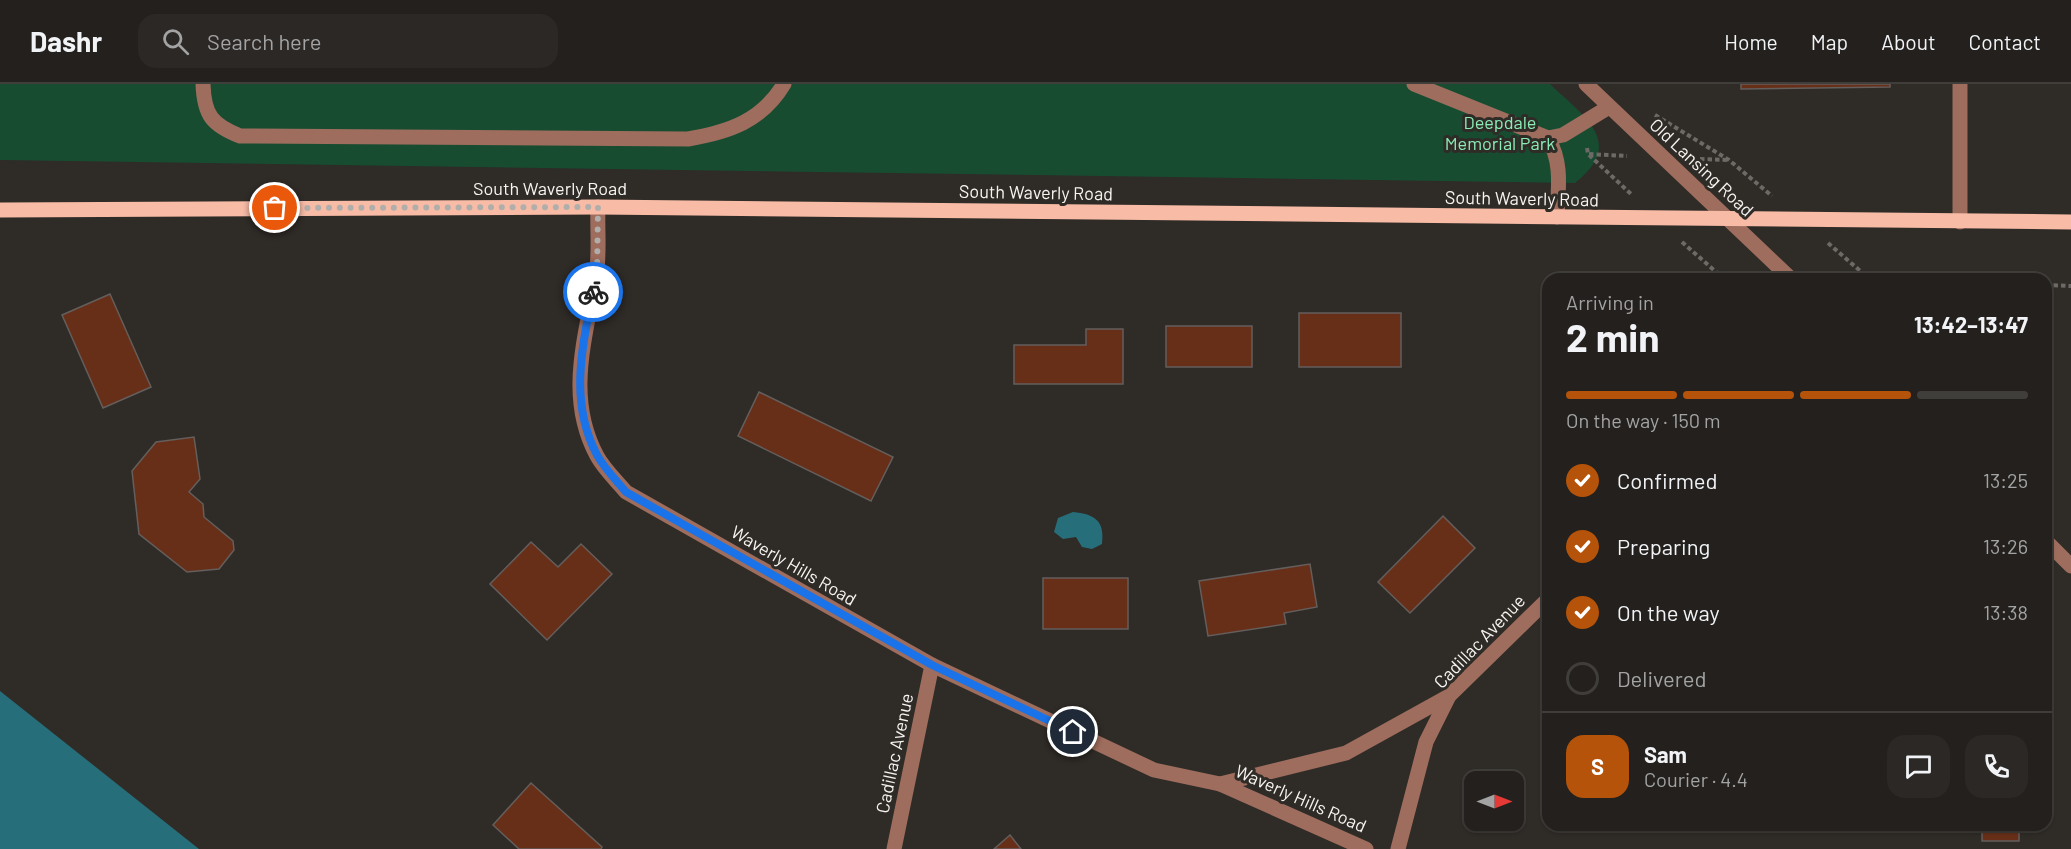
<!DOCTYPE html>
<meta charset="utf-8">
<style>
:root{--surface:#23201d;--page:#2b2826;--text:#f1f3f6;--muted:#a3a3a4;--line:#403e3b;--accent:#b45309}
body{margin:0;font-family:Barlow,sans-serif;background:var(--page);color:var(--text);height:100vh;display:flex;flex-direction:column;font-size:22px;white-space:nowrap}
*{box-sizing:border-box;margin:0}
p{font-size:20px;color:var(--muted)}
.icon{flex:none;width:33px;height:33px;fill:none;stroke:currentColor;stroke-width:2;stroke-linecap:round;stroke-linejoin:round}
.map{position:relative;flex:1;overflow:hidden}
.side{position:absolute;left:1542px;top:189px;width:510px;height:558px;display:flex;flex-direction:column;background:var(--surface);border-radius:18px;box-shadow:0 2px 4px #0004,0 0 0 2px var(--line)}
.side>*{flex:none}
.needle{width:39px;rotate:90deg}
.controls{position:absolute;left:1464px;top:687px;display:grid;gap:12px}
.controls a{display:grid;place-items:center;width:60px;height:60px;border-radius:12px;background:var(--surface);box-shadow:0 2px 4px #0004,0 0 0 2px var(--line);font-size:30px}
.pin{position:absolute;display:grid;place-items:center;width:51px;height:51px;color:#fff;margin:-26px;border:3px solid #fff;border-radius:50%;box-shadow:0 2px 6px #0007}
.courier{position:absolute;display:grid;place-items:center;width:60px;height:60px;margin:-30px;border:4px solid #1a73e8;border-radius:50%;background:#fff;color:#222;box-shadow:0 2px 8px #0007}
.headline em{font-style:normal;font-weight:700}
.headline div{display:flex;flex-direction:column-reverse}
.headline{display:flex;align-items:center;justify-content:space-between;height:102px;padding:0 24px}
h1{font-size:39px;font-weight:700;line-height:45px}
.bar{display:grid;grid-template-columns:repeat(4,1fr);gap:9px 6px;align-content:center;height:72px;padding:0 24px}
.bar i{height:8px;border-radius:4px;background:var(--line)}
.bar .current{background:var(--accent)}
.bar p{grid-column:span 4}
.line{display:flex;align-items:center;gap:15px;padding:0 24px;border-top:2px solid var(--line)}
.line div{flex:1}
.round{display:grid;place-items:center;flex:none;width:63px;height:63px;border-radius:18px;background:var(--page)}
ol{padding:0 24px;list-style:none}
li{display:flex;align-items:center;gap:18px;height:66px}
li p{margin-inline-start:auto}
li .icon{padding:6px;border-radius:50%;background:var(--accent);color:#fff;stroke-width:4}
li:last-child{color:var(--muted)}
li i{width:33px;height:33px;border:3px solid var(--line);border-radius:50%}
header{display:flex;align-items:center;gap:36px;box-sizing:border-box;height:84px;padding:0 30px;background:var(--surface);border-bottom:2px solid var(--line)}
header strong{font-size:28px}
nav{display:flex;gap:33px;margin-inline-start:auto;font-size:21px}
.search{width:420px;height:54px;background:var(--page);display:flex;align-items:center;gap:15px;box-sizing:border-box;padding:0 21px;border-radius:18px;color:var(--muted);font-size:22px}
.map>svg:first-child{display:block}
.green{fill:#174c31}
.water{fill:#276e7b}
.building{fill:#682f18;stroke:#645e5c;stroke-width:1.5}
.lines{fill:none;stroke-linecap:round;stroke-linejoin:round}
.path{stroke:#6d6966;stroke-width:4;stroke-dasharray:4.5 3;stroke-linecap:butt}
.minor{stroke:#9e6d5d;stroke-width:15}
.major{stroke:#f7bba6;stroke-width:15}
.done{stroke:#b0aeaa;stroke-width:6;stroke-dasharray:0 10.8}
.route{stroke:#1a73e8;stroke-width:8}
.labels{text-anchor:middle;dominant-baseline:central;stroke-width:6;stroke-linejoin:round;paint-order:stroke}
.park-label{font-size:18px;fill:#8becb6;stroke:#2f2b27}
.street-label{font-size:18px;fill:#f6f4f1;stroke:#2f2b27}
</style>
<header>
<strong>Dashr</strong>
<div class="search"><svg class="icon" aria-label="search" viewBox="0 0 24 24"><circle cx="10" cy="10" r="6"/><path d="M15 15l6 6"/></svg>Search here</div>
<nav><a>Home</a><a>Map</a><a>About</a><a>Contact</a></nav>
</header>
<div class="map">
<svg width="2071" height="765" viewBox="0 0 2071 765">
<rect width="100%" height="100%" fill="#2f2b27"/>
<!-- green -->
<path class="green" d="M0,0H1550C1583,32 1627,58 1575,99L0,76Z"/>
<!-- water -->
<g class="water">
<path d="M1073,428C1095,430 1105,437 1102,460L1092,465L1082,463L1076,453L1063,455L1054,448L1058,434Z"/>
<path d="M0,607L199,765H0Z"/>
</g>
<!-- building -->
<g class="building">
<path d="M1741,0H1890V3L1741,5Z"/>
<path d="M110,210L151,303L103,324L62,231Z"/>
<rect x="1299" y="229" width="102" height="54"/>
<rect x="1166" y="242" width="86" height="41"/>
<path d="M1086,245H1123V300H1014V261H1086Z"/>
<path d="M759,308L893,373L871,417L738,352Z"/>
<path d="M194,353L200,395L189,408L203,420L204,433L233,457L234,466L219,485L187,488L139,450L132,387L156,358Z"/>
<path d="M1443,432L1475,464L1410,529L1378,498Z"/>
<path d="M531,458L558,483L581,460L612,490L547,556L490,500Z"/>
<path d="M1310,480L1317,523L1284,529L1286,540L1208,552L1199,497Z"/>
<rect x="1043" y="494" width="85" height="51"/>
<path d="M531,699L602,763L601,765H519L493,741Z"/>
<rect x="1982" y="741" width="37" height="16"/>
<path d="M1010,751L1021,765H994Z"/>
</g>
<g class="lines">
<!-- path -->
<g class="path">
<path d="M1655,31L1729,76L1772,112"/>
<path d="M1587,64L1588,70L1631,110"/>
<path d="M1589,70L1627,72"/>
<path d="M1700,75L1729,76"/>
<path d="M1682,158L1724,195"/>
<path d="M1828,159L1866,192"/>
<path d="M1840,195L1866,192L1929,195"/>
<path d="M2046,201L2071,202"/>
</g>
<!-- minor -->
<g class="minor">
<path d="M203,0C204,31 212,41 240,52L688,55C729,48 762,37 784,0"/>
<path d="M1414,0L1548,54L1563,51L1609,23"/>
<path d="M1586,0L1791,195"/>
<path d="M1548,54C1563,79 1558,106 1557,133"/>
<path d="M598,123C597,146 600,170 596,192C586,253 565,313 597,372C604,385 616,396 626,408L932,581L1154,686L1220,700L1366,765"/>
<path d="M1960,138V0"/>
<path d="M2046,457L2071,482"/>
<path d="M1220,700L1346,669L1449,612"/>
<path d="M894,765L932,581"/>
<path d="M1398,765L1426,658L1449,612L1548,515"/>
</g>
<!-- major -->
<path class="major" d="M0,126L598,123L2071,138"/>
</g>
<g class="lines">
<!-- done -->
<path class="done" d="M275,124L598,123L597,189L593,208"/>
<!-- route -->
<path class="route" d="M593,208C582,264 569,318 597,371C604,384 616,396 626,408L932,581L1073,648"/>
</g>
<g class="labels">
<!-- park labels -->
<g class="park-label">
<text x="1500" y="38">Deepdale<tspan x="1500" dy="21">Memorial Park</tspan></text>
</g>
<!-- street labels -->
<g class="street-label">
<text transform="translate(1702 83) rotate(43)">Old Lansing Road</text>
<text x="550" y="104">South Waverly Road</text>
<text transform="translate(1036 108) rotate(1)">South Waverly Road</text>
<text transform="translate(1522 114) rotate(1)">South Waverly Road</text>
<text transform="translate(794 481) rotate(30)">Waverly Hills Road</text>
<text transform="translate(1479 557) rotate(-46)">Cadillac Avenue</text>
<text transform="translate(894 669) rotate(-78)">Cadillac Avenue</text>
<text transform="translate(1301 714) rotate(24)">Waverly Hills Road</text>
</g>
</g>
</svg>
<div class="controls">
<a><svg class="needle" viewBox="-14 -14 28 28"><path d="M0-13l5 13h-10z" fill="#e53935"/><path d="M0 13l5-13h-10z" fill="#a3a3a4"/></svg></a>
</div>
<div class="pin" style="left:275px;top:124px;background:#ea580c"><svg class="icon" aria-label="bag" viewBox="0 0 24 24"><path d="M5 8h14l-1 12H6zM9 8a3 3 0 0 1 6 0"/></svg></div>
<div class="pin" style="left:1073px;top:648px;background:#1f2937"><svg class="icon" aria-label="home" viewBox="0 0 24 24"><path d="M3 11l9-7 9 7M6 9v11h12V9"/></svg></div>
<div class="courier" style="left:593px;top:208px"><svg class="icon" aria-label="bike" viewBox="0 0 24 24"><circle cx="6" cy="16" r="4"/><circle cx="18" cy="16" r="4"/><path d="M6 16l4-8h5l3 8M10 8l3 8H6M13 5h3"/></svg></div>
<section class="side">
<div class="headline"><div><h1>2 min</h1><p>Arriving in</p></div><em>13:42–13:47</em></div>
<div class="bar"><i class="current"></i><i class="current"></i><i class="current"></i><i></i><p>On the way · 150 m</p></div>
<ol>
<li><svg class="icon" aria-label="check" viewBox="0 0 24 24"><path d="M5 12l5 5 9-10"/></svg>Confirmed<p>13:25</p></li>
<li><svg class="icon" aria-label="check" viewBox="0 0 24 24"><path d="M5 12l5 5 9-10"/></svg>Preparing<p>13:26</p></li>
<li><svg class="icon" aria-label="check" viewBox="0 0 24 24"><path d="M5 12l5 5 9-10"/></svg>On the way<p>13:38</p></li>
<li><i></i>Delivered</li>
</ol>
<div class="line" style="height:108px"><b class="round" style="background:var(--accent);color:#fff">S</b><div><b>Sam</b><p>Courier · 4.4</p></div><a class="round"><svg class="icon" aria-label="chat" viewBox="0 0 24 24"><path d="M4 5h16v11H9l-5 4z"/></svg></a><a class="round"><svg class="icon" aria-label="phone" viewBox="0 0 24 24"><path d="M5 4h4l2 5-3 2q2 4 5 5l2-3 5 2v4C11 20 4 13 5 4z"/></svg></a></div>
</section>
</div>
